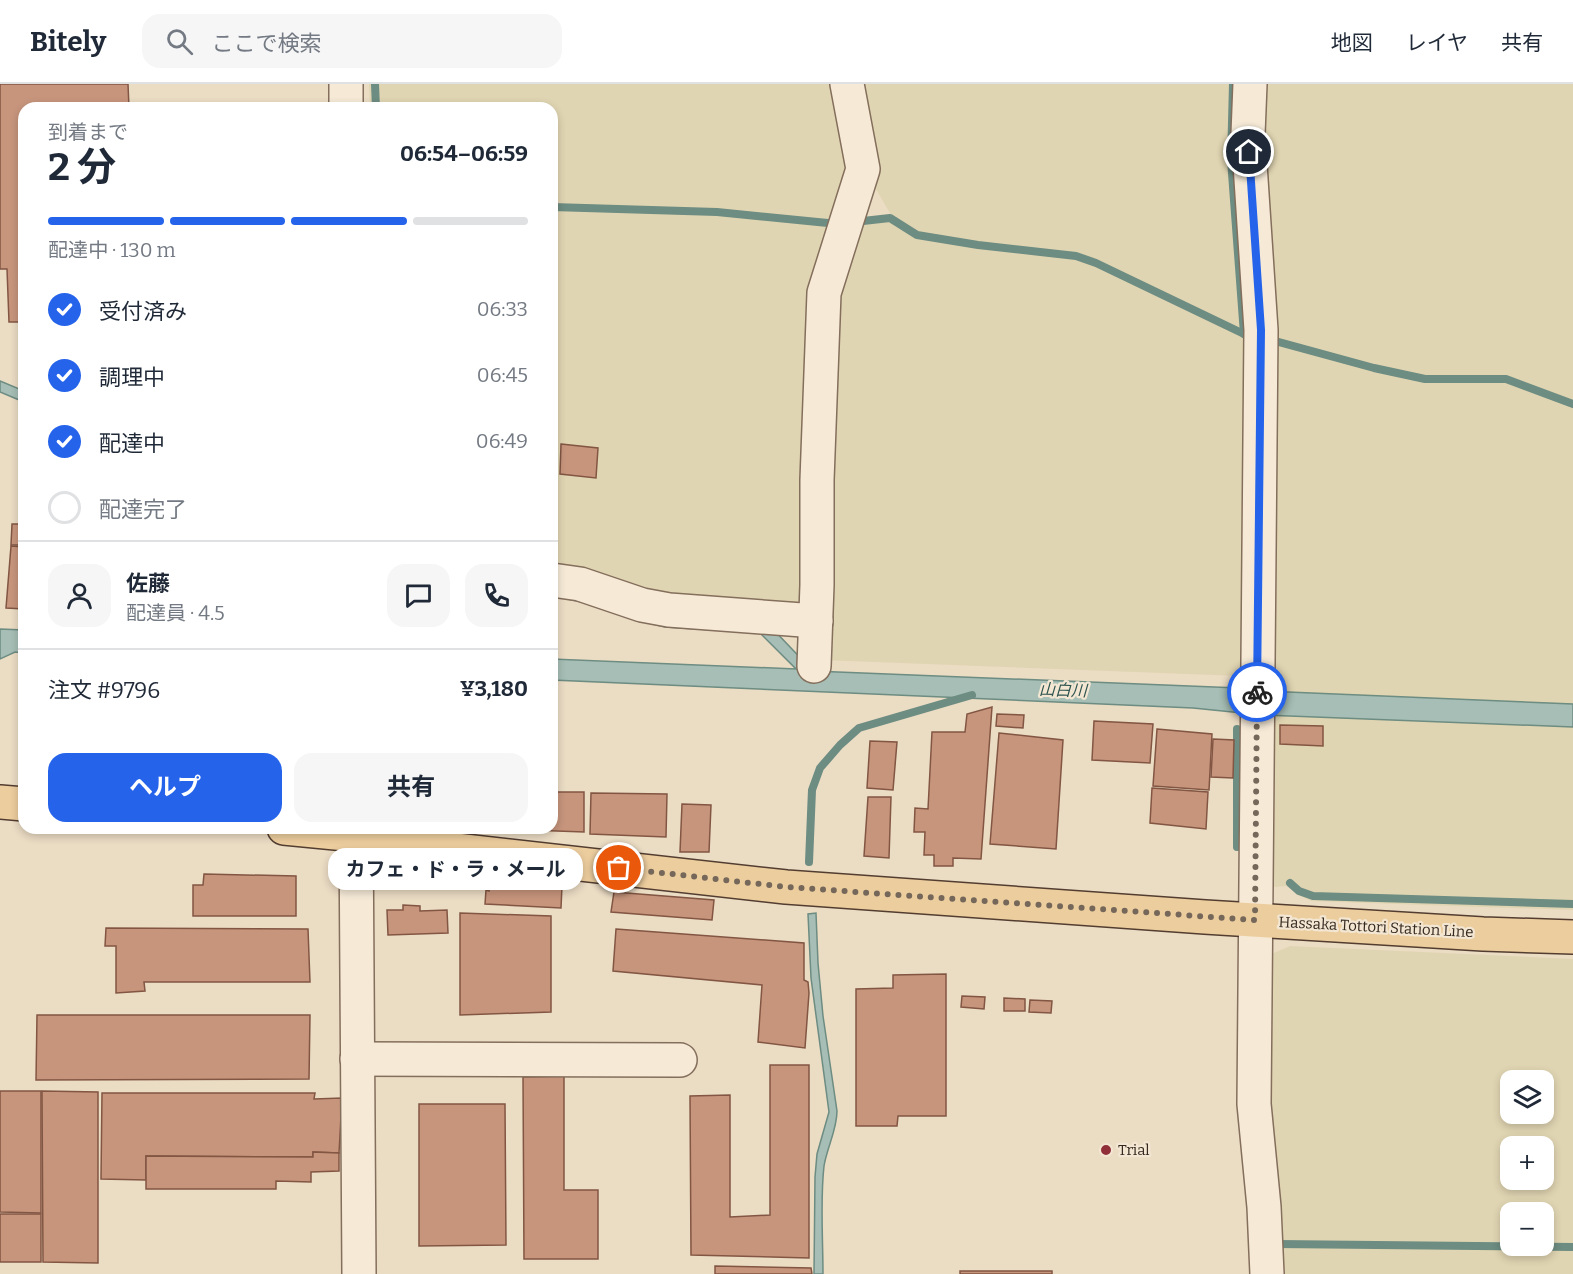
<!DOCTYPE html>
<html lang="ja">
<meta charset="utf-8">
<style>
:root{--surface:#fff;--page:#f6f6f7;--text:#1f2937;--muted:#747a83;--line:#e0e1e3;--accent:#2563eb}
body{margin:0;font-family:Bitter,"Noto Sans JP",serif;background:var(--page);color:var(--text);height:100vh;display:flex;flex-direction:column;font-size:22px;white-space:nowrap}
*{box-sizing:border-box;margin:0}
p{font-size:20px;color:var(--muted)}
.icon{flex:none;width:33px;height:33px;fill:none;stroke:currentColor;stroke-width:2;stroke-linecap:round;stroke-linejoin:round}
.map{position:relative;flex:1;overflow:hidden}
.drawer{position:absolute;left:18px;top:18px;width:540px;height:732px;display:flex;flex-direction:column;background:var(--surface);border-radius:18px;box-shadow:0 3px 9px #0003}
.drawer>*{flex:none}
.buttons{position:absolute;left:1500px;top:986px;display:grid;gap:12px}
.buttons a{display:grid;place-items:center;width:54px;height:54px;border-radius:12px;background:var(--surface);box-shadow:0 3px 9px #0003;font-size:30px}
.pin{position:absolute;display:grid;place-items:center;width:51px;height:51px;color:#fff;margin:-26px;border:3px solid #fff;border-radius:50%;box-shadow:0 2px 6px #0007}
.courier{position:absolute;display:grid;place-items:center;width:60px;height:60px;margin:-30px;border:4px solid #2563eb;border-radius:50%;background:#fff;color:#222;box-shadow:0 2px 8px #0007}
.bubble{position:absolute;height:42px;border-radius:18px;background:var(--surface);box-shadow:0 3px 9px #0003;font-size:20px;font-weight:700;line-height:42px;text-align:center}
.summary em{font-style:normal;font-weight:700}
.summary div{display:flex;flex-direction:column-reverse}
.summary{display:flex;align-items:center;justify-content:space-between;height:102px;padding:0 30px}
h1{font-size:39px;font-weight:700;line-height:45px}
.bar{display:grid;grid-template-columns:repeat(4,1fr);gap:9px 6px;align-content:center;height:72px;padding:0 30px}
.bar i{height:8px;border-radius:4px;background:var(--line)}
.bar .on{background:var(--accent)}
.bar p{grid-column:span 4}
.line{display:flex;align-items:center;gap:15px;padding:0 30px;border-top:2px solid var(--line)}
.line div{flex:1}
.round{display:grid;place-items:center;flex:none;width:63px;height:63px;border-radius:18px;background:var(--page)}
ol{padding:0 30px;list-style:none}
li{display:flex;align-items:center;gap:18px;height:66px}
li p{margin-inline-start:auto}
li .icon{padding:6px;border-radius:50%;background:var(--accent);color:#fff;stroke-width:4}
li:last-child{color:var(--muted)}
li i{width:33px;height:33px;border:3px solid var(--line);border-radius:50%}
.cta{display:flex;gap:12px;margin-top:auto;padding:12px 30px}
.cta a{flex:1;height:69px;border-radius:18px;background:var(--accent);color:#fff;font-size:24px;font-weight:700;line-height:69px;text-align:center}
.cta a+a{background:var(--page);color:var(--text)}
header{display:flex;align-items:center;gap:36px;box-sizing:border-box;height:84px;padding:0 30px;background:var(--surface);border-bottom:2px solid var(--line)}
header strong{font-size:28px}
nav{display:flex;gap:33px;margin-inline-start:auto;font-size:21px}
.search{width:420px;height:54px;background:var(--page);display:flex;align-items:center;gap:15px;box-sizing:border-box;padding:0 21px;border-radius:18px;color:var(--muted);font-size:22px}
.map>svg:first-child{display:block}
.farmland{fill:#e0d5b2;fill-rule:evenodd}
.water{fill:#a6beb5;stroke:#6d8c82;stroke-width:1.5}
.lines{fill:none;stroke-linecap:round;stroke-linejoin:round}
.stream{stroke:#6d8c82;stroke-width:8}
.building{fill:#c7957c;stroke:#825643;stroke-width:1.5}
.minor-casing{stroke:#846e5c;stroke-width:36}
.major-casing{stroke:#523d30;stroke-width:36}
.minor{stroke:#f6ead7;stroke-width:33}
.major{stroke:#eccd9e;stroke-width:33}
.done{stroke:#756759;stroke-width:6;stroke-dasharray:0 10.8}
.route{stroke:#2563eb;stroke-width:8}
.poi-dot{fill:#902f38;stroke:#f3e7d3;stroke-width:2}
.labels{text-anchor:middle;dominant-baseline:central;stroke-width:4.5;stroke-linejoin:round;paint-order:stroke}
.street-label{font-size:15px;fill:#35281f;stroke:#f3e7d3}
.poi-label{font-size:15px;fill:#35281f;stroke:#f3e7d3;text-anchor:start}
.water-label{font-size:16px;font-style:italic;fill:#2f544f;stroke:#f3e7d3}
</style>
<header>
<strong>Bitely</strong>
<div class="search"><svg class="icon" aria-label="search" viewBox="0 0 24 24"><circle cx="10" cy="10" r="6"/><path d="M15 15l6 6"/></svg>ここで検索</div>
<nav><a>地図</a><a>レイヤ</a><a>共有</a></nav>
</header>
<div class="map">
<svg width="1573" height="1190" viewBox="0 0 1573 1190">
<rect width="100%" height="100%" fill="#ebdcc4"/>
<!-- farmland -->
<g class="farmland">
<path d="M369,0H840L853,68L818,207L811,520L714,523L552,487V24H370Z"/>
<path d="M855,0H1238L1247,202V319L1240,592L822,576L833,209L855,141L885,138L891,131L873,100Z"/>
<path d="M1261,0H1573V826L1311,817L1296,810L1287,802L1274,803L1266,793Z"/>
<path d="M1290,862L1573,875V1190H1273L1258,876ZM1510,996H1544V1029H1510ZM1510,1062H1544V1095H1510ZM1510,1128H1544V1161H1510Z"/>
</g>
<!-- water -->
<g class="water">
<path d="M0,297L24,307V318L0,308Z"/>
<path d="M558,513L768,540L813,587L1239,604L1263,607L1573,620V643L1262,631L1193,624L552,596V575L796,585L760,549L665,543L633,535L591,520Z"/>
<path d="M0,545L24,546V569L15,568L0,575Z"/>
<path d="M816,829L818,879L823,932L837,1027C837,1046 827,1063 824,1082C820,1117 823,1154 823,1190H814L815,1093L817,1070L829,1028L811,894L808,830Z"/>
</g>
<g class="lines">
<!-- stream -->
<g class="stream">
<path d="M375,0L376,24"/>
<path d="M1233,0L1231,76L1244,250"/>
<path d="M552,123L717,128L838,140"/>
<path d="M854,138L890,134L917,151L978,161L1076,172L1096,179L1244,250L1255,252"/>
<path d="M1268,255L1374,284L1425,295H1506L1573,320"/>
<path d="M1237,645V763"/>
<path d="M809,778L812,706L820,684L840,661L859,644L972,611"/>
<path d="M1290,799L1299,807L1313,812L1573,820"/>
<path d="M1276,1160L1573,1163"/>
</g>
</g>
<!-- building -->
<g class="building">
<path d="M0,0H128L129,24H24V238H9L7,185H0Z"/>
<path d="M561,360L598,364L596,394L560,390Z"/>
<path d="M12,440H24V461H11Z"/>
<path d="M11,462L24,463V525L6,524Z"/>
<path d="M992,623L981,775L953,774V782H934V771H924L925,748H914L915,724L928,725L932,648H965L967,630Z"/>
<path d="M24,626V662L20,661Z"/>
<path d="M997,630L1024,631L1023,644L996,642Z"/>
<path d="M1094,637L1153,640L1150,679L1092,676Z"/>
<path d="M1280,641L1323,642V662L1280,660Z"/>
<path d="M1157,645L1212,650L1209,706L1153,702Z"/>
<path d="M999,649L1063,656L1056,765L990,760Z"/>
<path d="M1213,655L1234,656L1233,694L1211,693Z"/>
<path d="M870,657L897,658L893,706L867,704Z"/>
<path d="M1152,704L1208,708L1206,745L1150,739Z"/>
<path d="M552,708H584V748L503,745V749L481,747V744H552Z"/>
<path d="M591,709L667,710L666,753L590,750Z"/>
<path d="M868,713H891L889,774L864,772Z"/>
<path d="M682,720L711,721L709,768H680Z"/>
<path d="M204,790L296,792V832H193V801H203Z"/>
<path d="M490,796L562,802L561,824L485,820L486,806L489,807Z"/>
<path d="M614,808L714,816L712,836L611,828Z"/>
<path d="M403,821L420,822V827L447,826L448,849L388,851L387,826H403Z"/>
<path d="M460,829L551,832V928L460,931Z"/>
<path d="M106,844L308,845L310,898H144L145,907L116,909V862H105Z"/>
<path d="M616,845L804,859V896L808,898L809,909L805,964L758,958L762,901L613,887Z"/>
<path d="M946,890V1032H898L897,1042H856V905L893,904V891Z"/>
<path d="M962,912L985,913L984,925L961,923Z"/>
<path d="M1004,914L1025,915V927H1004Z"/>
<path d="M1030,916L1052,917L1051,929L1029,928Z"/>
<path d="M37,931H310L309,995L36,996Z"/>
<path d="M770,981H809V1174L691,1171L690,1012L730,1011V1133L770,1131Z"/>
<path d="M564,992V1106H598V1175H524L523,993Z"/>
<path d="M0,1007H41V1129L0,1128Z"/>
<path d="M42,1007L98,1008V1179L43,1178Z"/>
<path d="M102,1009H315L314,1015L342,1014L339,1069L313,1068V1073L146,1072V1096L101,1095Z"/>
<path d="M419,1020H505L506,1161L419,1162Z"/>
<path d="M313,1068L339,1069V1087L311,1088V1098L276,1097V1105H146V1072L313,1073Z"/>
<rect x="0" y="1130" width="41" height="48"/>
<path d="M715,1182L811,1184L812,1190H715Z"/>
<rect x="960" y="1187" width="92" height="3"/>
</g>
<g class="lines">
<!-- minor casing -->
<g class="minor-casing">
<g id="minor">
<path d="M346,0V24"/>
<path d="M1250,0L1248,50L1261,246L1254,1020L1264,1123L1267,1190"/>
<path d="M552,496L580,500L642,521L669,526L816,537"/>
<path d="M814,582L817,501V396L824,209L863,85L847,0"/>
<path d="M356,744L359,1190"/>
<path d="M357,975L680,976"/>
</g>
</g>
<!-- major casing -->
<g class="major-casing">
<g id="major">
<path d="M0,718L24,720"/>
<path d="M284,744L356,751L429,763L786,803L1205,833L1483,850L1573,853"/>
</g>
</g>
<!-- minor -->
<use href="#minor" class="minor"/>
<!-- major -->
<use href="#major" class="major"/>
</g>
<g class="lines">
<!-- done -->
<path class="done" d="M619,784L786,803L1255,836L1257,608"/>
<!-- route -->
<path class="route" d="M1249,68L1261,246L1257,608"/>
</g>
<!-- markers -->
<circle class="poi-dot" cx="1106" cy="1066" r="6"/>
<g class="labels">
<!-- street labels -->
<g class="street-label">
<text transform="translate(1376 843) rotate(3)">Hassaka Tottori Station Line</text>
</g>
<!-- poi labels -->
<g class="poi-label">
<text x="1118" y="1066">Trial</text>
</g>
<!-- water labels -->
<g class="water-label">
<text transform="translate(1063 606) rotate(2)">山白川</text>
</g>
</g>
</svg>
<div class="buttons">
<a><svg class="icon" aria-label="layers" viewBox="0 0 24 24"><path d="M12 4l9 5-9 5-9-5zM3 14l9 5 9-5"/></svg></a>
<a>+</a>
<a>−</a>
</div>
<div class="pin" style="left:619px;top:784px;background:#ea580c"><svg class="icon" aria-label="bag" viewBox="0 0 24 24"><path d="M5 8h14l-1 12H6zM9 8a3 3 0 0 1 6 0"/></svg></div>
<div class="pin" style="left:1249px;top:68px;background:#1f2937"><svg class="icon" aria-label="home" viewBox="0 0 24 24"><path d="M3 11l9-7 9 7M6 9v11h12V9"/></svg></div>
<div class="courier" style="left:1257px;top:608px"><svg class="icon" aria-label="bike" viewBox="0 0 24 24"><circle cx="6" cy="16" r="4"/><circle cx="18" cy="16" r="4"/><path d="M6 16l4-8h5l3 8M10 8l3 8H6M13 5h3"/></svg></div>
<div class="bubble" style="left:328px;top:764px;width:255px">カフェ・ド・ラ・メール</div>
<section class="drawer">
<div class="summary"><div><h1>2 分</h1><p>到着まで</p></div><em>06:54–06:59</em></div>
<div class="bar"><i class="on"></i><i class="on"></i><i class="on"></i><i></i><p>配達中 · 130 m</p></div>
<ol>
<li><svg class="icon" aria-label="check" viewBox="0 0 24 24"><path d="M5 12l5 5 9-10"/></svg>受付済み<p>06:33</p></li>
<li><svg class="icon" aria-label="check" viewBox="0 0 24 24"><path d="M5 12l5 5 9-10"/></svg>調理中<p>06:45</p></li>
<li><svg class="icon" aria-label="check" viewBox="0 0 24 24"><path d="M5 12l5 5 9-10"/></svg>配達中<p>06:49</p></li>
<li><i></i>配達完了</li>
</ol>
<div class="line" style="height:108px"><a class="round"><svg class="icon" aria-label="person" viewBox="0 0 24 24"><circle cx="12" cy="8" r="4"/><path d="M4 21q1-7 8-7t8 7"/></svg></a><div><b>佐藤</b><p>配達員 · 4.5</p></div><a class="round"><svg class="icon" aria-label="chat" viewBox="0 0 24 24"><path d="M4 5h16v11H9l-5 4z"/></svg></a><a class="round"><svg class="icon" aria-label="phone" viewBox="0 0 24 24"><path d="M5 4h4l2 5-3 2q2 4 5 5l2-3 5 2v4C11 20 4 13 5 4z"/></svg></a></div>
<div class="line" style="height:78px"><div>注文 #9796</div><b>¥3,180</b></div>
<div class="cta"><a>ヘルプ</a><a>共有</a></div>
</section>
</div>
